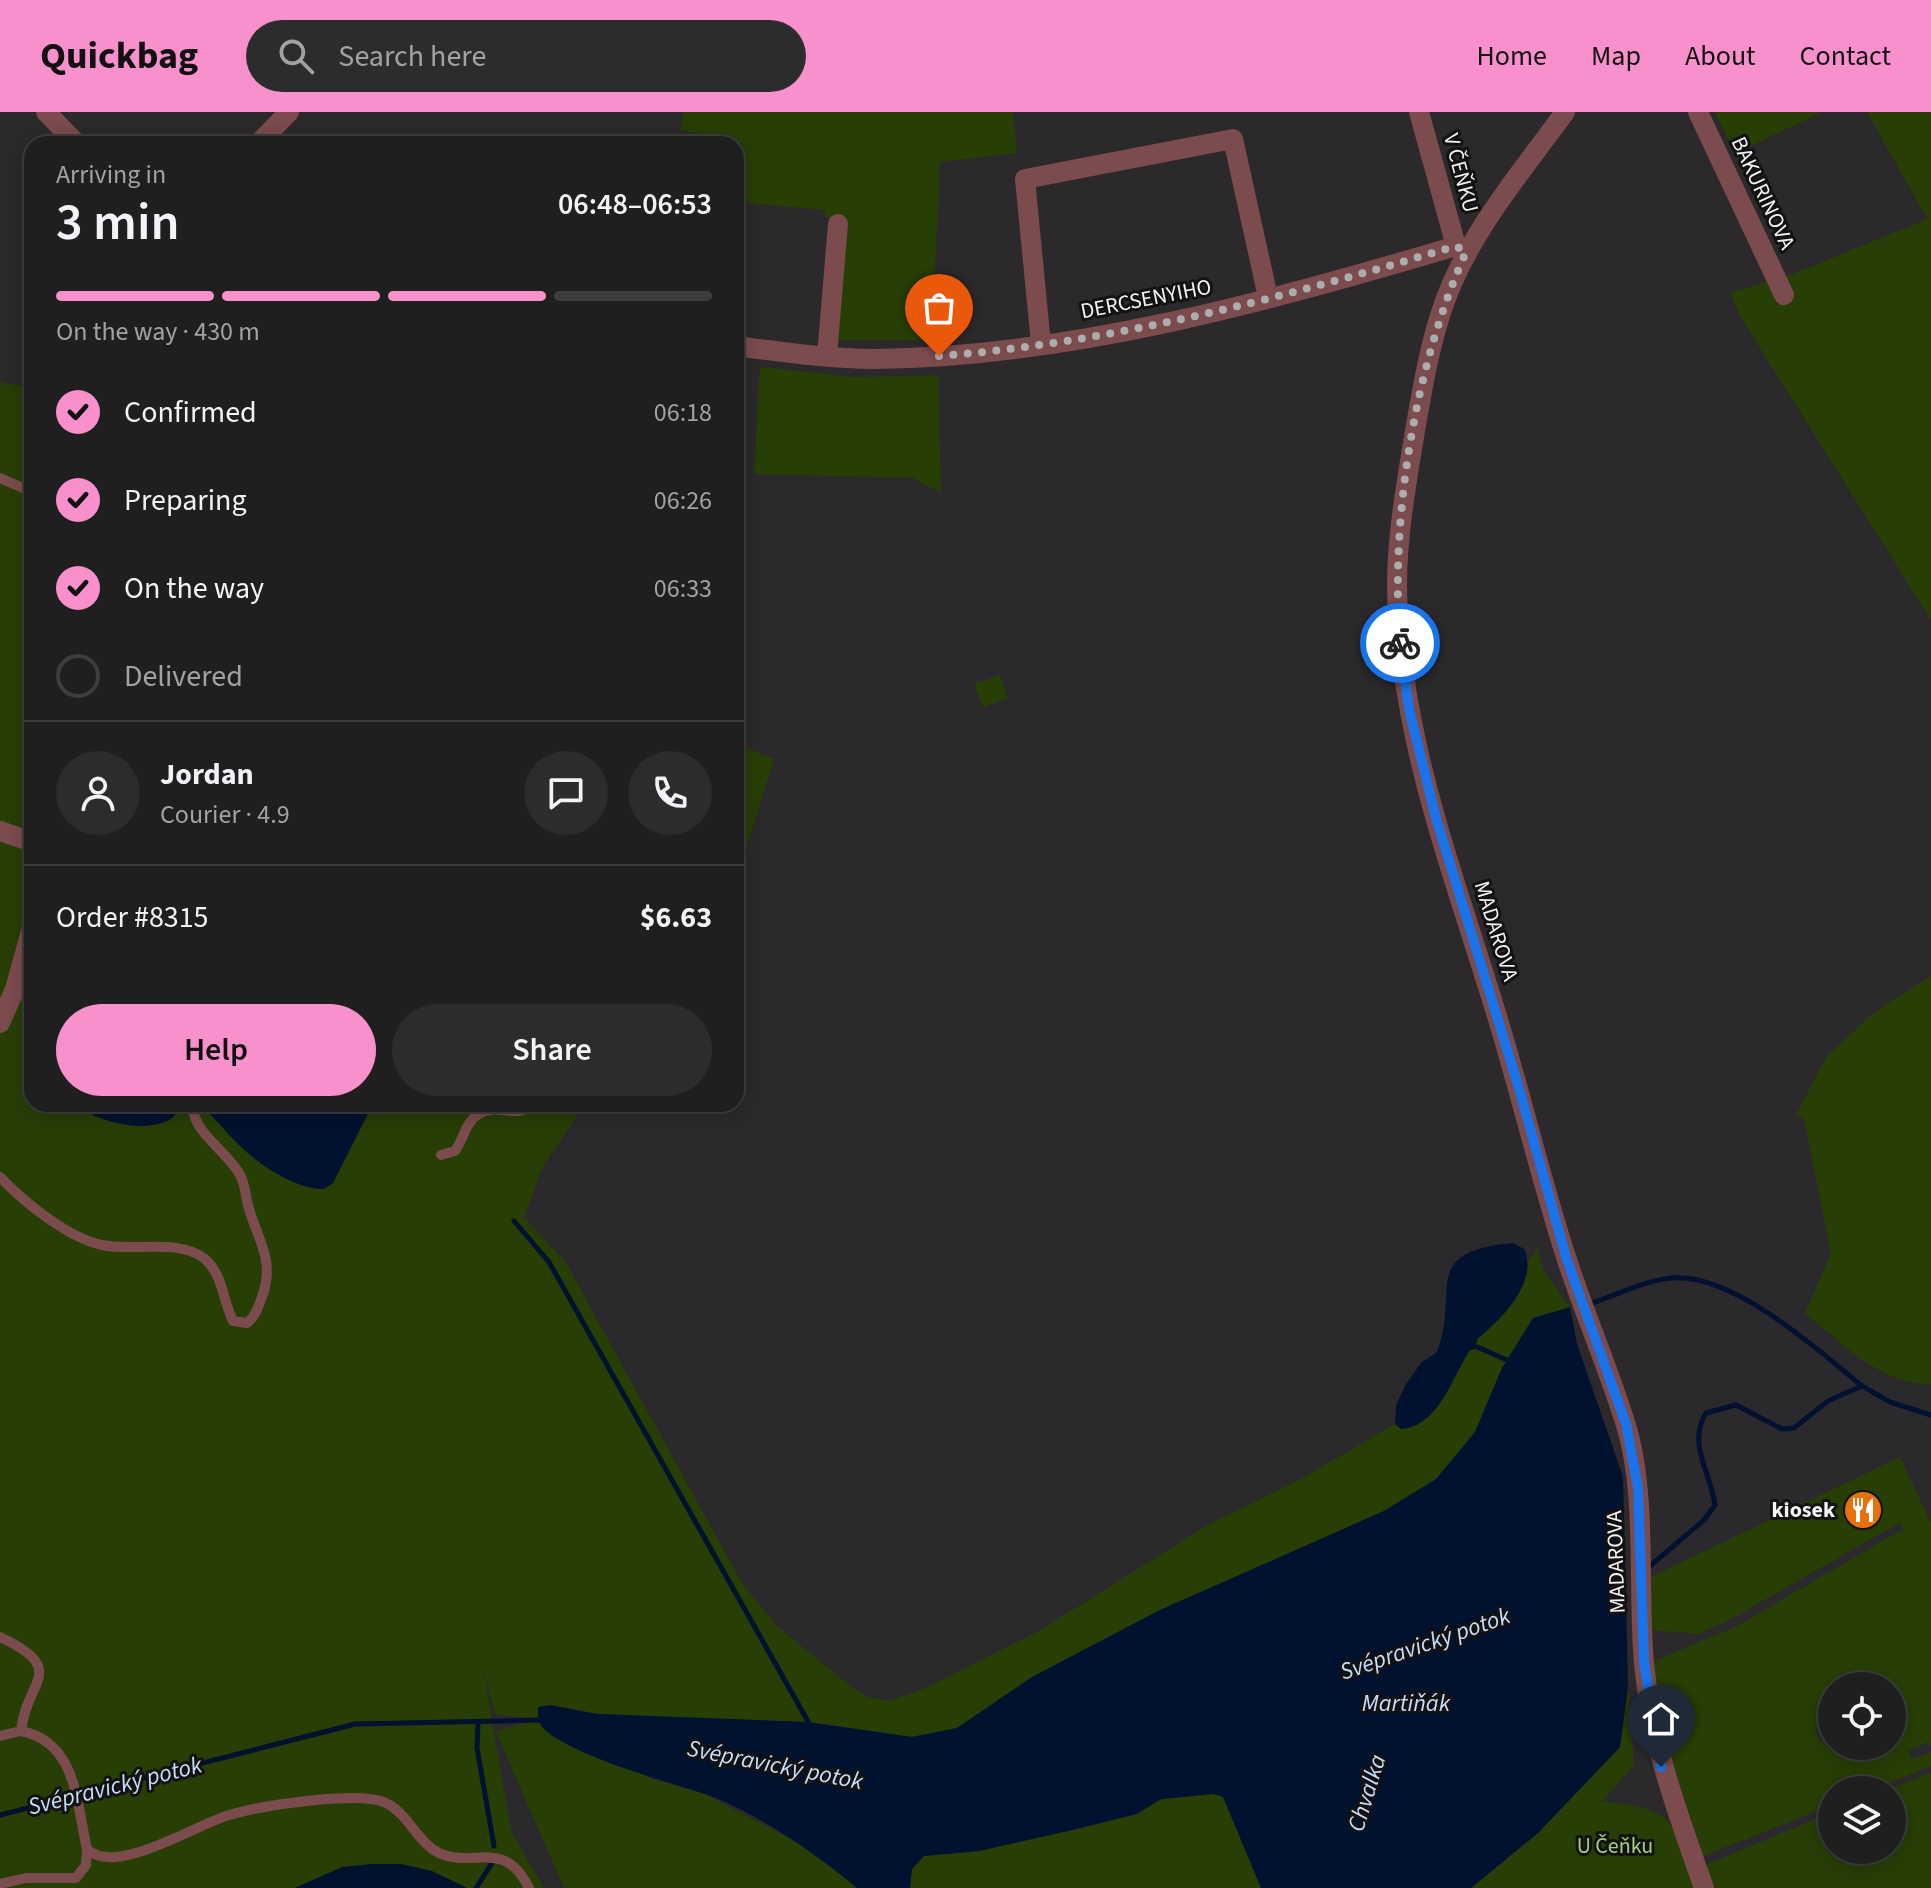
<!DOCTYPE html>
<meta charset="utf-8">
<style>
:root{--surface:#201f20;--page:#2d2c2d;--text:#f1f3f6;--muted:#a2a2a5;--line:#3d3d3e;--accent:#f890cc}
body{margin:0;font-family:"Source Sans 3",sans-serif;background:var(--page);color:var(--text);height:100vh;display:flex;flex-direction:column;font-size:30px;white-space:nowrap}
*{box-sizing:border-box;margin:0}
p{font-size:26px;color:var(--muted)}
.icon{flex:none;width:44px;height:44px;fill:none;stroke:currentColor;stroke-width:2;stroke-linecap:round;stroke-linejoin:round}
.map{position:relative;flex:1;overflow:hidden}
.panel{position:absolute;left:24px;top:24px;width:720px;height:976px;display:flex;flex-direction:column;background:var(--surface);border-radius:24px;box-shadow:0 4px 20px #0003,0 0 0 2px var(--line)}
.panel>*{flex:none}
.buttons{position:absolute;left:1818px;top:1560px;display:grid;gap:16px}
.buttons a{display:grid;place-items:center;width:88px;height:88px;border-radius:50%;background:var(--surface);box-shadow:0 4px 20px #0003,0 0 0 2px var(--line);font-size:40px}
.pin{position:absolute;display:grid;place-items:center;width:68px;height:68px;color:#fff;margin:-82px -34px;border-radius:50% 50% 50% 0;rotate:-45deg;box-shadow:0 0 8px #0007}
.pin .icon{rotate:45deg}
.courier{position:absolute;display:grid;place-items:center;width:80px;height:80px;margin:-40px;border:6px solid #1a73e8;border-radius:50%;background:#fff;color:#222;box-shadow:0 2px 10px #0007}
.head em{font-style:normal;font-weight:600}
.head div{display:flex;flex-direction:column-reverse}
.head{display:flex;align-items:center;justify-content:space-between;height:136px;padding:0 32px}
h1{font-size:52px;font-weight:600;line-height:60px}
.bar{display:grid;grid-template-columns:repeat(4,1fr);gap:12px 8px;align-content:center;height:96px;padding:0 32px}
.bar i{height:10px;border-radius:6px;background:var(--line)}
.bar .current{background:var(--accent)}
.bar p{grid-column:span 4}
.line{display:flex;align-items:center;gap:20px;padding:0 32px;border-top:2px solid var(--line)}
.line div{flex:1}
.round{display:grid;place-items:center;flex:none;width:84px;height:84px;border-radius:42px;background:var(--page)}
ol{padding:0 32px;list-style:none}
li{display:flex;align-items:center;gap:24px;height:88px}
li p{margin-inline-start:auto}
li .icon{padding:8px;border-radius:50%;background:var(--accent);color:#111;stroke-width:4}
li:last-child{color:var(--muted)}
li i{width:44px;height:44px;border:4px solid var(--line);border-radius:50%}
.primary-button{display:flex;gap:16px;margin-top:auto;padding:16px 32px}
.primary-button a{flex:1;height:92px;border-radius:48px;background:var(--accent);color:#111;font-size:32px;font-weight:600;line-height:92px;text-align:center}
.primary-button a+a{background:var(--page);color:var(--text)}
header{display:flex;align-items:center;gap:48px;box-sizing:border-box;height:112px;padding:0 40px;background:var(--accent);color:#111}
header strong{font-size:38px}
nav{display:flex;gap:44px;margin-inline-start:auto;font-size:28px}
.search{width:560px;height:72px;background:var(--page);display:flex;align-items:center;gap:20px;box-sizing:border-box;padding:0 28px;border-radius:44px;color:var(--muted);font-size:30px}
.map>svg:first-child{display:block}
.green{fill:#273e05;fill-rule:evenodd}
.water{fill:#00122f}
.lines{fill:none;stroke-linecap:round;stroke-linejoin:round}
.stream{stroke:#00122f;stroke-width:5}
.service{stroke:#7b4b4d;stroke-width:10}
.minor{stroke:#7b4b4d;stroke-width:20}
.done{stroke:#aeadae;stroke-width:8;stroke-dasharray:0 14.4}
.route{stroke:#1a73e8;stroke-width:10}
.labels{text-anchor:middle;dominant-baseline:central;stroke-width:6;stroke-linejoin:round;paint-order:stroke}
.street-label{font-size:22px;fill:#f5f4f5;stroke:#131213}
.poi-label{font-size:22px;font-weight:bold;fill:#f5f4f5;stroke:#131213;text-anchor:end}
.park-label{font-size:22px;fill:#a6ce7d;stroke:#131213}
.water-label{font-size:24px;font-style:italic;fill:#c7dffb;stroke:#131213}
</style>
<header>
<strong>Quickbag</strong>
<div class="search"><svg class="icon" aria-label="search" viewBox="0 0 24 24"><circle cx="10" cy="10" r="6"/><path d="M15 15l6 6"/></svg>Search here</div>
<nav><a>Home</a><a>Map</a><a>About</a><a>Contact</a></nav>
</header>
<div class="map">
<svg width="1931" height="1776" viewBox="0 0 1931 1776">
<rect width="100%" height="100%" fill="#2b292b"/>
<!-- green -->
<g class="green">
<path d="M683,0H1013L1017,41L940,50L932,228H837L845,108L825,105V98L738,90L742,31L680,18Z"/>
<path d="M1714,0H1822L1736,41Z"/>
<path d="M1867,0H1931V508L1741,206L1730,181L1793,162L1927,107Z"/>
<path d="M760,255L854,265L938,263L941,381L913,366L754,362Z"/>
<path d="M0,270L32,276V992H585L543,1054L524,1106L565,1149L742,1471L776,1513L850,1574L868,1585L890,1589L928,1575L1039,1519L1211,1411L1299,1368L1395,1312L1401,1317L1450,1275L1454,1261L1478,1226L1513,1189L1526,1164L1529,1147L1535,1141L1536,1131L1543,1158L1570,1195L1533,1207L1502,1256L1475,1320L1437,1367L1384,1399L1160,1498L1032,1565L957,1616L912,1625L808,1610L597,1602L550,1593L559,1627L653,1667L705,1682L812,1738L857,1776H564L496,1620L535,1607L495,1602L483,1556L511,1719L544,1776H0Z"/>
<path d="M1000,563L1008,586L983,595L974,572Z"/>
<path d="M736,631L774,647L736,769Z"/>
<path d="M1931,864V1272C1882,1274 1841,1230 1805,1201L1831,1141L1804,1006L1796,1003L1826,945L1872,902Z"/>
<path d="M1900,1345L1931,1411V1635L1928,1630L1908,1639L1912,1647L1931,1640V1654L1871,1678H1832V1693L1703,1744L1666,1630L1652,1550L1737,1514L1903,1417L1899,1411L1733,1506L1699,1522L1650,1518L1647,1467ZM1832,1574H1892V1634H1832V1625L1820,1630L1815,1615L1832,1613Z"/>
<path d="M1628,1575L1634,1653L1602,1689C1680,1698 1670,1707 1695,1776H1471L1538,1721L1620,1635Z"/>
<path d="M1931,1661V1776H1714L1706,1753L1832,1700V1738H1892V1717L1906,1711L1904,1704L1898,1705L1896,1699L1892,1700V1678H1887Z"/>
<path d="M1213,1682L1223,1684L1261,1776H910L912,1757L924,1744L979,1739L1137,1702L1161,1687Z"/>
</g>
<!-- water -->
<g class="water">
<path d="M71,992H373L333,1071L324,1077C293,1077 255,1050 235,1029C223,1017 213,1003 199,993H184C178,999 173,1008 165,1010C134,1021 97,1007 71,992Z"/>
<path d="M1513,1131L1524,1137C1539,1170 1501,1208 1478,1226L1474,1238H1470C1453,1263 1439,1315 1401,1317L1395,1312L1396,1293L1406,1272L1421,1251L1437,1240C1461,1179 1417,1140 1513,1131Z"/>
<path d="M1570,1195L1577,1232L1623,1365L1628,1575L1620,1635L1538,1721L1471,1776H1261L1223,1685L1213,1682L1161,1687L1137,1702L1077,1717L979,1739L924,1744L912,1757L910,1776H857C815,1741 753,1698 702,1681C662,1668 573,1644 544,1617C537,1610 538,1604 538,1595L550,1593L597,1602L808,1610L912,1625L957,1616L1032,1565L1160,1498L1384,1399L1436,1367L1475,1320L1502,1256L1533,1206Z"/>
<path d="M372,1752H401L432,1759L467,1776H295L342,1755Z"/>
</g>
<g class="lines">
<!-- stream -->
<g class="stream">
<path d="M514,1109L549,1150L810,1613"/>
<path d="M1589,1192C1615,1184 1645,1168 1672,1166C1733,1161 1817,1237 1862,1274"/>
<path d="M1477,1235L1507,1248"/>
<path d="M1650,1454L1704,1408L1715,1393C1711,1361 1687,1332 1706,1301L1736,1293L1782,1317L1794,1316L1828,1289L1862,1274L1890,1290L1931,1303"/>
<path d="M478,1610L477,1636L494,1734"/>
<path d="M0,1703L355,1612L543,1608"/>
<path d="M476,1776L492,1751"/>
</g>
<!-- service -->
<g class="service">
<path d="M0,366L32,380"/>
<path d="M441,1043L455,1039C464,1027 465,1010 479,1002C496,990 517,1008 533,992"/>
<path d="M0,1065C24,1090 68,1126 102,1133C133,1140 180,1126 205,1147C223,1163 223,1189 233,1209L247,1211C256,1204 258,1195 262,1185C275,1149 259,1130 249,1097C245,1085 246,1072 239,1061C227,1040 195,1021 193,997"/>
<path d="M0,1525C70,1558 26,1568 21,1619C77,1630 76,1690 87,1737C115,1765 195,1713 229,1703C257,1694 360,1678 386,1691C408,1701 417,1730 439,1741C473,1757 504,1725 529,1776"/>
<path d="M0,1624L21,1619"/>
<path d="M0,1772L26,1766H76L86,1753L87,1737"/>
</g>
<!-- minor -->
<g class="minor">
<path d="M46,0L77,32"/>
<path d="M1419,0L1456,134"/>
<path d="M1565,0C1521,61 1471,118 1445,189C1429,233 1422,279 1414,325C1406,374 1397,424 1397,473C1398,617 1451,755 1493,891C1520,977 1540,1066 1568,1151C1586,1205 1608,1256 1625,1310C1648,1382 1637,1475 1644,1551C1651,1631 1678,1702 1704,1776"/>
<path d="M1698,0L1784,183"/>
<path d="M258,32L289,0"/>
<path d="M1041,232L1025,67L1233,27L1268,185"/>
<path d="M736,234C782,240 829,247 875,247C1068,245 1272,189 1456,134L1466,140"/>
<path d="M827,244L838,112"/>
<path d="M0,719L32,730"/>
<path d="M0,911L15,877L32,816"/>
</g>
</g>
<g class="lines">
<!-- done -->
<path class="done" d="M939,244C1114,231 1289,184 1456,134L1466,140C1415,253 1390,406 1400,531"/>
<!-- route -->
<path class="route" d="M1400,531L1409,597L1436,706L1518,973L1567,1148L1626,1312L1638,1376L1644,1550L1661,1655"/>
</g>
<!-- icons -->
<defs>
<g id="restaurant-disc" transform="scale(2)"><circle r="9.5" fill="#e8710a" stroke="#131213"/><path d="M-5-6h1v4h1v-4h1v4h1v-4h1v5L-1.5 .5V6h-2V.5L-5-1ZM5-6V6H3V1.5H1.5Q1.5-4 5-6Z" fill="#fff"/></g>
</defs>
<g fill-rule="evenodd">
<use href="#restaurant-disc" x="1863" y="1398"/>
</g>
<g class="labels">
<!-- street labels -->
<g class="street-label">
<text transform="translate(1461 61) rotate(75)">V ČEŇKU</text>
<text transform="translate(1763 81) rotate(65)">BAKURINOVA</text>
<text transform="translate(1146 187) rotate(-11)">DERCSENYIHO</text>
<text transform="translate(1496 819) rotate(73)">MADAROVA</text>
<text transform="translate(1616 1450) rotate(-92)">MADAROVA</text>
</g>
<!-- poi labels -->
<g class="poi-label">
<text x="1835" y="1398">kiosek</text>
</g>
<!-- park labels -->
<g class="park-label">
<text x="1615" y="1734">U Čeňku</text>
</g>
<!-- water labels -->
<g class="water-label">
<text transform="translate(1425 1532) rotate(-19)">Svépravický potok</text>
<text x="1406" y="1591">Martiňák</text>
<text transform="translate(775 1653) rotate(11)">Svépravický potok</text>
<text transform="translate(115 1674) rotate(-14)">Svépravický potok</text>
<text transform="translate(1367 1681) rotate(-73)">Chvalka</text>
</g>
</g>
</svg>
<div class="buttons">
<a><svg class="icon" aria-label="locate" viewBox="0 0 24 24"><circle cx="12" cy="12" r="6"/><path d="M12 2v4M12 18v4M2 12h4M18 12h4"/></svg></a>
<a><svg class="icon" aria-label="layers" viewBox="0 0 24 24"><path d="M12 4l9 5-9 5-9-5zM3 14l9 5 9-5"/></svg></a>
</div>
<div class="pin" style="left:939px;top:244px;background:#ea580c"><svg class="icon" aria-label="bag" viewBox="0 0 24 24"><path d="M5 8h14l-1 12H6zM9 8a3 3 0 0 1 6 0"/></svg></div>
<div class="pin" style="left:1661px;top:1655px;background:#1f2937"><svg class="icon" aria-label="home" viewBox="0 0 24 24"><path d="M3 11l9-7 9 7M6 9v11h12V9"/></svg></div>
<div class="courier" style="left:1400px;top:531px"><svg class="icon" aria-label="bike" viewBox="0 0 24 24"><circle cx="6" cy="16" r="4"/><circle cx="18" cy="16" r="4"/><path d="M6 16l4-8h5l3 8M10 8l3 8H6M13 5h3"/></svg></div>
<section class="panel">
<div class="head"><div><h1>3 min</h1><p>Arriving in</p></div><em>06:48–06:53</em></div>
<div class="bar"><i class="current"></i><i class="current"></i><i class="current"></i><i></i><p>On the way · 430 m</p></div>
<ol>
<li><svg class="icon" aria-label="check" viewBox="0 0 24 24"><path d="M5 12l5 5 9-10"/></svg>Confirmed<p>06:18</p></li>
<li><svg class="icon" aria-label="check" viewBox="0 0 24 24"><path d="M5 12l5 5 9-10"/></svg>Preparing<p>06:26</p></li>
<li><svg class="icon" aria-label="check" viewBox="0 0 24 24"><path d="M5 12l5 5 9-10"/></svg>On the way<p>06:33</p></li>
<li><i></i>Delivered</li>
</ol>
<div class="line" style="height:144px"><a class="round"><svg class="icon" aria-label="person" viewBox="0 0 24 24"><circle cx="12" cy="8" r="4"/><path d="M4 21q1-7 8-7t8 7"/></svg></a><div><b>Jordan</b><p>Courier · 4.9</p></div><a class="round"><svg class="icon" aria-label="chat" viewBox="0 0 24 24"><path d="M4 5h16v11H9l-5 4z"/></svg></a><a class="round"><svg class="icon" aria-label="phone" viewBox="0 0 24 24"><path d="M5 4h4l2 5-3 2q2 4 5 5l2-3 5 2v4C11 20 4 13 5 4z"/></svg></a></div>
<div class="line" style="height:104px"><div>Order #8315</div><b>$6.63</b></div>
<div class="primary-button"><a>Help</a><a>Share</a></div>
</section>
</div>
